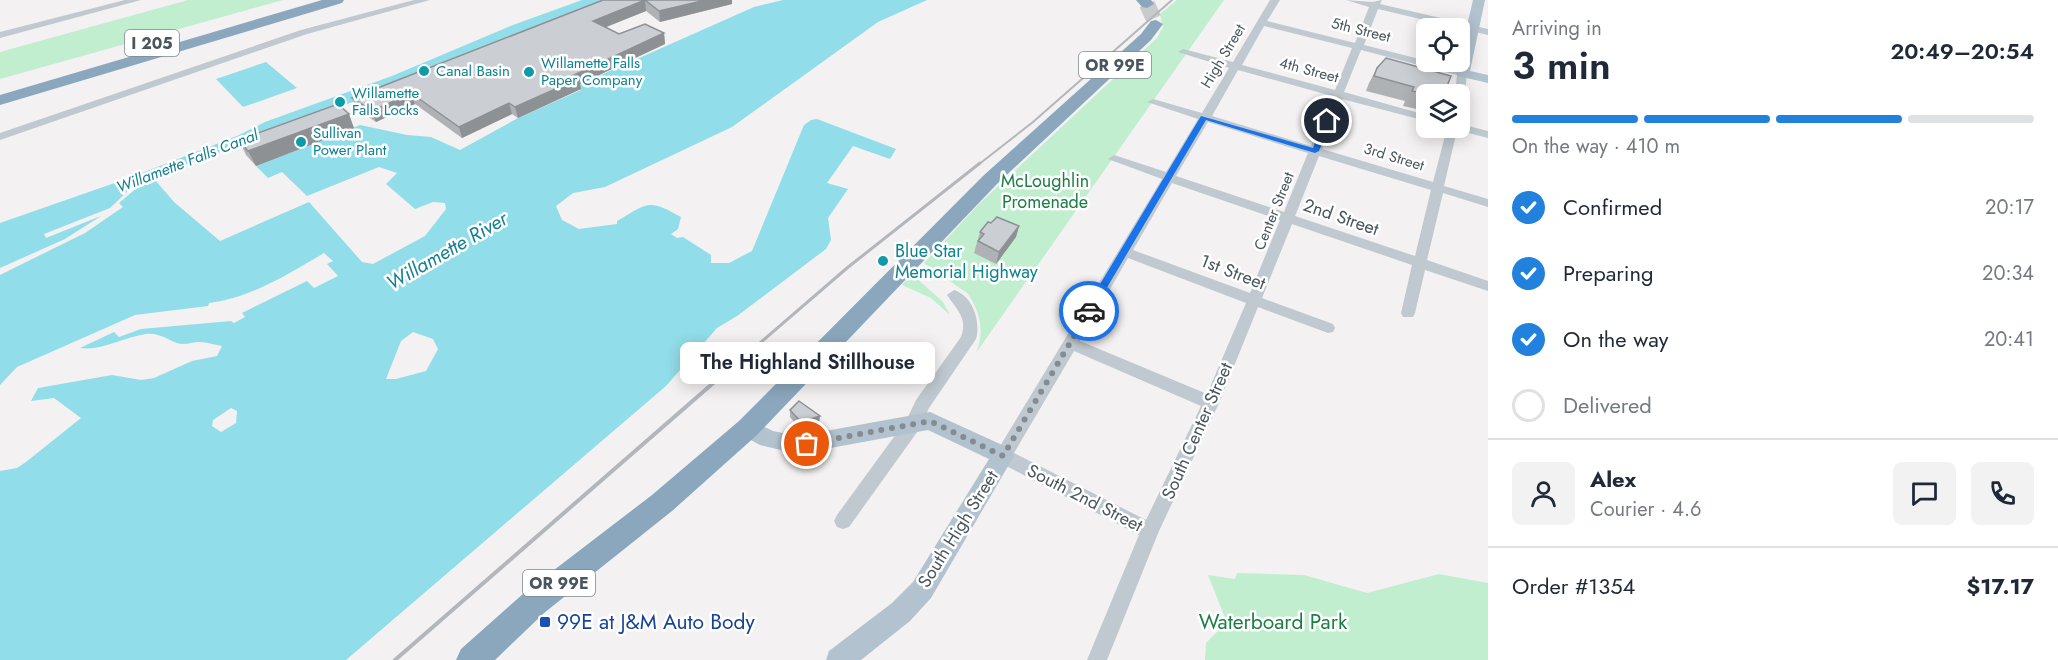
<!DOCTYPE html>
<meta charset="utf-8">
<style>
:root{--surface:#fff;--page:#f2f2f3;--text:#1f2937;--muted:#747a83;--line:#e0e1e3;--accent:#2181dd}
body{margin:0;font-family:Jost,sans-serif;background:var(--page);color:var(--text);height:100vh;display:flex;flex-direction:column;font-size:22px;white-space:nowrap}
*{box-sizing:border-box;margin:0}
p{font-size:20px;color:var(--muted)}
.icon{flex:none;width:33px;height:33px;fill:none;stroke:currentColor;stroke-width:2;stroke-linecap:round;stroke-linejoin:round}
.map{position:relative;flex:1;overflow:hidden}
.details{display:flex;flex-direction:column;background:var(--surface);width:570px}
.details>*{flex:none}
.buttons{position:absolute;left:1416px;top:18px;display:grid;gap:12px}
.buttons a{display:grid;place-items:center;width:54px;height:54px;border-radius:9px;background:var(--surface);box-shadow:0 3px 15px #0003;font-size:30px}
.pin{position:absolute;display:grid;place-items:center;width:51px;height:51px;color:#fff;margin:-26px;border:3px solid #fff;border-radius:50%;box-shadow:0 2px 6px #0007}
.courier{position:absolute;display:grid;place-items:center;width:60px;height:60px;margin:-30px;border:4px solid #1a73e8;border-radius:50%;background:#fff;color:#222;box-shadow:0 2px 8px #0007}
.bubble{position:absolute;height:42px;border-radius:9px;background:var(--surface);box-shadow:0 3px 15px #0003;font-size:20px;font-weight:600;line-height:42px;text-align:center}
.head em{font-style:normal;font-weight:600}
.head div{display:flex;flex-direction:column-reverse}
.head{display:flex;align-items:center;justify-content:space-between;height:102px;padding:0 24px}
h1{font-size:39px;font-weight:600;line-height:45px}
.bar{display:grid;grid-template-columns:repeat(4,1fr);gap:9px 6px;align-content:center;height:72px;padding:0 24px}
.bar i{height:8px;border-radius:4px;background:var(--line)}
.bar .active{background:var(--accent)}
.bar p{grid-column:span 4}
.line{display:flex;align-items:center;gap:15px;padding:0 24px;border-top:2px solid var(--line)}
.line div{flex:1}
.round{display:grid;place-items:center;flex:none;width:63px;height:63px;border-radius:9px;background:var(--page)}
ol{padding:0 24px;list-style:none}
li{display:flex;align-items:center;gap:18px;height:66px}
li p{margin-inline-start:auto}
li .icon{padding:6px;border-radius:50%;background:var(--accent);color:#fff;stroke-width:4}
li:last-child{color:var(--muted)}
li i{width:33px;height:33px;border:3px solid var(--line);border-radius:50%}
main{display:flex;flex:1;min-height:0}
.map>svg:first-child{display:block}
.green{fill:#c2eed0}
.water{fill:#91dde9;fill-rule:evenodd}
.pier{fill:#f3f1f1}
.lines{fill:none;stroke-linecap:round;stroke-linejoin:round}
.highway-tunnel{stroke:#c8cacc;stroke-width:16;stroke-dasharray:16 8;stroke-linecap:butt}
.minor{fill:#bfc9cf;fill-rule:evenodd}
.major{fill:#b2c2ce;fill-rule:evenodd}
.highway{fill:#8ba7bd;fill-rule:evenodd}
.rail-far2{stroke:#b3b7bb;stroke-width:2}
.rail-far1{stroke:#b3b7bb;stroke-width:3}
.rail{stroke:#b3b7bb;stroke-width:4}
.wall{fill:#afb2b5}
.shaded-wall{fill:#8e9194}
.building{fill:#cbcfd3;stroke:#8e9194;stroke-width:1.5}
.route{fill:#1a73e8}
.done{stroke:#848c91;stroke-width:6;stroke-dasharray:0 10.8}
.culture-dot{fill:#0f9aa8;stroke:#fff;stroke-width:2}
.transit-dot{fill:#1a4fb4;stroke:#fff;stroke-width:2}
.labels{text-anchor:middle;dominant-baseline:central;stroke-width:5;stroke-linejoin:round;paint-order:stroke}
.far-street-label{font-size:15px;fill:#49565e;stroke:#fff}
.far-culture-label{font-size:15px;fill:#0d838f;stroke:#fff;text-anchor:start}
.shield{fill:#fff;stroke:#80898e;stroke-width:1.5}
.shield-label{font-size:16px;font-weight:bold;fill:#49565e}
.far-water-label{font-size:16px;font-style:italic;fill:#138091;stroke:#fff}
.park-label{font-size:18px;fill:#1c7e45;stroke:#fff}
.street-label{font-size:18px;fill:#49565e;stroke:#fff}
.culture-label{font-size:18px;fill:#0d838f;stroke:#fff;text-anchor:start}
.water-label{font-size:20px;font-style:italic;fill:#138091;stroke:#fff}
.near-transit-label{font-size:21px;fill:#164399;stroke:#fff;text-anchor:start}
.near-park-label{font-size:21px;fill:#1c7e45;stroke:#fff}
</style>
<main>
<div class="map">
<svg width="1488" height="660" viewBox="0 0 1488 660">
<rect width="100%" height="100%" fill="#f3f1f1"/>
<!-- green -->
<g class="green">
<path d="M188,0H283L0,79V52Z"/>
<path d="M1177,0H1224L976,353C985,333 980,310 967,293L924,263L980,203L1157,38L1163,27L1160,14Z"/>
<path d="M912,274L943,302L950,315L931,298L902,285Z"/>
<path d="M1237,573L1304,575L1367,593L1439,574L1488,583V660H1205L1206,643L1225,624L1226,620L1208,575L1235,579Z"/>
</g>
<!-- water -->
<g class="water">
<path d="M582,0H622L149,179L155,180L174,202L220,241L309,202L362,262L373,264L425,236L446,209L445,203L433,202L415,209L386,184L397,173L379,167L307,196L282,172L268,178L256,166L360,125L407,135L431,137L460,150L518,118L581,90L576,86L754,7L783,0H927L878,22L732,127L605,187L573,193L556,206L562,220L579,229L617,224V221C648,203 648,198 681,217L678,229L671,234L677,238L683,237L711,255V263H729L752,251L804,125L811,120L817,119L896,149L890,159L853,146L827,183L848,189L828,218L831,240L826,249L737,316L717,328L666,386L346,660H0V471L17,468L26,462L81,418L54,398L31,401L38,388L112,375L141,380L154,378L192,361L217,356L222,346C215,345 207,342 199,342C192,342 184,346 177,343C167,339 157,332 146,334C123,337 103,351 80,348L114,332L119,337L141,329L231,321L234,323L245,317L242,313L307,281L314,288L338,276L327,264L333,261L324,253C288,274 251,298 209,303L208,306L135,315L17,367L0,385V223L129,178L237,136L265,122L392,76L513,25ZM413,332L433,339L438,349L426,371L396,379H386L401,341ZM231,408L237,411L236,423L221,432L212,426L213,420Z"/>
<path d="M266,62L297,88L243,107L216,79Z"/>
</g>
<!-- pier -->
<path class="pier" d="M149,179L151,182L138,187L119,203L123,207L85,233L0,275V268L65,239L101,216L46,238L44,234L110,208L130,189Z"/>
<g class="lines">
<!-- highway-tunnel -->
<path class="highway-tunnel" d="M1147,4L1156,24"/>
<!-- minor -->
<g class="minor">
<path d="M125,0H141L0,38V32Z"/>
<path d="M414,0H430L307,34L0,140V133L301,30Z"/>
<path d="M1270,0H1280L1267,21L1355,43L1369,7L1346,0L1372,2L1382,0L1380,4L1488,29V35L1378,9L1364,45L1467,71L1465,95L1460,98V94H1455L1457,75L1361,50L1344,92L1426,115V121L1342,99L1322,149L1433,182L1447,128H1460V124L1488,131V138L1457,130L1444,186L1488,199V207L1443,193L1427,260L1488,281V291L1425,270L1415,313L1413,317H1403L1401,313L1412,265L1292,224L1262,298L1333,324L1335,328L1333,332L1328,333L1258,307L1219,403L1159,531L1107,660H1087L1139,535L997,461L994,456L1162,179L1108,159L1114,155L1166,172L1198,119L1147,102L1153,99L1202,113L1229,68L1178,52L1183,49L1233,62ZM1264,26L1352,48L1335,90L1242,65ZM1238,70L1332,96L1311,146L1212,116ZM1208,122L1308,153L1284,212L1176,176ZM1319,156L1431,190L1415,256L1295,216ZM1172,183L1280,220L1250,293L1133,250ZM1128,258L1246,303L1207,394L1080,341ZM1074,351L1201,406L1146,520L1014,453Z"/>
<path d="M954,290C973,296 981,322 976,339L929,408L920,428L849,527L843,529L837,527L834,521L837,515L907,419L916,400L961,337C968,318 957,310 947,295Z"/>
</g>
<!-- major -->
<g class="major">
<path d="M1473,0H1485L1470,71L1488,75V83L1458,76L1456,73Z"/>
<path d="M930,412L1011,449L1014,456L931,598L910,621L861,660H826L829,651L892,603L913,582L989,459L928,430L798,454L760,445L740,434L737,428L740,422L748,419L773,431L798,436Z"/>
</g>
<!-- highway -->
<g class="highway">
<path d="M322,0H344L342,3L0,105V95Z"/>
<path d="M1136,0H1151L1154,4L1147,8L1142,7Z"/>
<path d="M1156,20L1163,24L1151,40L997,184L757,435L672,511L544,613L495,660H456L461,649L524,593L652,495L739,421L983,176L1141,34L1151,21Z"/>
</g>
<!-- rail-far2 -->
<path class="rail-far2" d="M978,165L1033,122L1172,0"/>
<!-- rail-far1 -->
<path class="rail-far1" d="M717,380L847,268L980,163"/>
<!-- rail -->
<path class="rail" d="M395,660L719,378"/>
</g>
<!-- wall -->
<g class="wall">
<path d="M603,0H732V4L660,22L646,11L605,27L619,34L664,33L665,44L580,84L581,89L518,118L512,114L462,138L415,104L376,122L356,109L352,98Z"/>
<path d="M1386,58L1426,94V111L1403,106L1405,101L1366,91L1369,83L1377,68Z"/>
<path d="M354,128L256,166L246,155L239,140Z"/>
<path d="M991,223L1019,226L1016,237L996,264L974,253L980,232Z"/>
<path d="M790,410L819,424L800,429L790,417Z"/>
</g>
<!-- shaded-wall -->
<g class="shaded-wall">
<path d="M645,0L646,11L594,32L593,21Z"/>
<path d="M706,0H732V4L660,22L659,11Z"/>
<path d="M664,33L665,44L580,84L581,89L518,118L515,107L574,75Z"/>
<path d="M411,93L415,104L376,122L372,111Z"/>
<path d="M509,103L512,114L462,138L459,127Z"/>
<path d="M349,114L354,128L256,166L248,151Z"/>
<path d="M1019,226L1016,237L996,264L999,252Z"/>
<path d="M820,416L819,424L800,429L801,422Z"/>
</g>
<!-- building -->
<g class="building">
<path d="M603,0H706L659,11L645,0L593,21L619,34L645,24L664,33L574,75L580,78L515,107L509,103L459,127L411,93L372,111L352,98Z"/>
<path d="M1386,58L1451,76L1444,94H1427L1412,91L1414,87L1374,76L1377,68Z"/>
<path d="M338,104L349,114L248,151L239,140Z"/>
<path d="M997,217L1019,226L999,252L978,241L984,234L980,232L988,222L991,223Z"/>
<path d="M799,401L820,416L801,422L790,410Z"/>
</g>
<!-- route -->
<path class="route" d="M1201,116L1313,148L1323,121L1327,119L1331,121L1319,151L1315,153L1206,120L1092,313H1086L1084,311Z"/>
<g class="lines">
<!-- done -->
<path class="done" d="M807,444L930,421L1003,456L1089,311"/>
</g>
<!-- markers -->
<g class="culture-dot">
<circle cx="424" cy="71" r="6"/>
<circle cx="529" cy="72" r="6"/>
<circle cx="340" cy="102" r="6"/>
<circle cx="301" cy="142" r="6"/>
<circle cx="883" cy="261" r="6"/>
</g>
<rect class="transit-dot" x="539" y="616" width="12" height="12" rx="3"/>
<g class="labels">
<!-- far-street labels -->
<g class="far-street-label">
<text transform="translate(1361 30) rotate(14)">5th Street</text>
<text transform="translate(1223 56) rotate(-59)">High Street</text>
<text transform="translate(1309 70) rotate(15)">4th Street</text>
<text transform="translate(1394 157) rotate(17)">3rd Street</text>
<text transform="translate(1274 211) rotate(-68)">Center Street</text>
</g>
<!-- far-culture labels -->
<g class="far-culture-label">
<text x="541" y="63">Willamette Falls<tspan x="541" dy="17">Paper Company</tspan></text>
<text x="436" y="71">Canal Basin</text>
<text x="352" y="93">Willamette<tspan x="352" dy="17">Falls Locks</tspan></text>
<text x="313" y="133">Sullivan<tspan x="313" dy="17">Power Plant</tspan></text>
</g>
<!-- shield labels -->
<g class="shield">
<rect x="125" y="30" width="54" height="26" rx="4.5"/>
<rect x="1079" y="52" width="72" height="26" rx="4.5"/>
<rect x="523" y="570" width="72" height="26" rx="4.5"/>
</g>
<g class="shield-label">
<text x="152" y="43">I 205</text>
<text x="1115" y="65">OR 99E</text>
<text x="559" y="583">OR 99E</text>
</g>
<!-- far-water labels -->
<g class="far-water-label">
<text transform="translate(187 161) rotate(-21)">Willamette Falls Canal</text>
</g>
<!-- park labels -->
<g class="park-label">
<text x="1045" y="181">McLoughlin<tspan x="1045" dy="21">Promenade</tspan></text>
</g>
<!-- street labels -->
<g class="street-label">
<text transform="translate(1341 217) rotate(19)">2nd Street</text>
<text transform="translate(1233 272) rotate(21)">1st Street</text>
<text transform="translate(1197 431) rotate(-66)">South Center Street</text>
<text transform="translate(1085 498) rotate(27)">South 2nd Street</text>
<text transform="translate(958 529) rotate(-58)">South High Street</text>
</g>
<!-- culture labels -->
<g class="culture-label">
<text x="895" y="251">Blue Star<tspan x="895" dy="21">Memorial Highway</tspan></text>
</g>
<!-- water labels -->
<g class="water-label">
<text transform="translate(447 251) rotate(-30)">Willamette River</text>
</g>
<!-- near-transit labels -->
<g class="near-transit-label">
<text x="557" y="622">99E at J&amp;M Auto Body</text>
</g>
<!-- near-park labels -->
<g class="near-park-label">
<text x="1273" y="622">Waterboard Park</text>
</g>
</g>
</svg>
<div class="buttons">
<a><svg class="icon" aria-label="locate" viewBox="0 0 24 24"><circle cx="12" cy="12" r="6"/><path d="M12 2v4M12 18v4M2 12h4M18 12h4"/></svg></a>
<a><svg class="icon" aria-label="layers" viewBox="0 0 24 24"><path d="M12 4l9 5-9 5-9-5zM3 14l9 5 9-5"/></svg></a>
</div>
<div class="pin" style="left:807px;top:444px;background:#ea580c"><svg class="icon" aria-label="bag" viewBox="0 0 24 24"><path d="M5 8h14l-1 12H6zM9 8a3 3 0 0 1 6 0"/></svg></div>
<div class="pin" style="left:1327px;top:121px;background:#1f2937"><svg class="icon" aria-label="home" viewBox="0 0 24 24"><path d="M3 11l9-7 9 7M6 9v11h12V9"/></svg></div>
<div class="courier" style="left:1089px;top:311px"><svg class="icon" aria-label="car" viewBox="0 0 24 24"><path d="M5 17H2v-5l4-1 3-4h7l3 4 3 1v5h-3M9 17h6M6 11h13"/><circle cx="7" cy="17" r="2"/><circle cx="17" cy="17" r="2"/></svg></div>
<div class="bubble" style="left:680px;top:342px;width:255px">The Highland Stillhouse</div>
</div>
<section class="details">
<div class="head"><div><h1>3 min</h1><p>Arriving in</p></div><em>20:49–20:54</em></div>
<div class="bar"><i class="active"></i><i class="active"></i><i class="active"></i><i></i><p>On the way · 410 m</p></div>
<ol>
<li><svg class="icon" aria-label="check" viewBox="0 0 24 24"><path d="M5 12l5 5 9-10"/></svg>Confirmed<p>20:17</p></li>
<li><svg class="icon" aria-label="check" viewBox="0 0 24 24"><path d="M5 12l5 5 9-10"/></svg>Preparing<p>20:34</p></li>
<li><svg class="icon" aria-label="check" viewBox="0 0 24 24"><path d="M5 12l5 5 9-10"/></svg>On the way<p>20:41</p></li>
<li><i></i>Delivered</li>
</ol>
<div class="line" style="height:108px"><a class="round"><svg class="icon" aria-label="person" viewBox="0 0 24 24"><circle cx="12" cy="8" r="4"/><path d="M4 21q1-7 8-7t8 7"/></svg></a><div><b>Alex</b><p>Courier · 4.6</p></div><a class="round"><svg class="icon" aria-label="chat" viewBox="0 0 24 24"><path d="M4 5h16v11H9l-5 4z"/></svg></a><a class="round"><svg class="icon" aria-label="phone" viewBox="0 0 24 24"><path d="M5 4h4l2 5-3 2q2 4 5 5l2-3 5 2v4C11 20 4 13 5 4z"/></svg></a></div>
<div class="line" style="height:78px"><div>Order #1354</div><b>$17.17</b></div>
</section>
</main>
